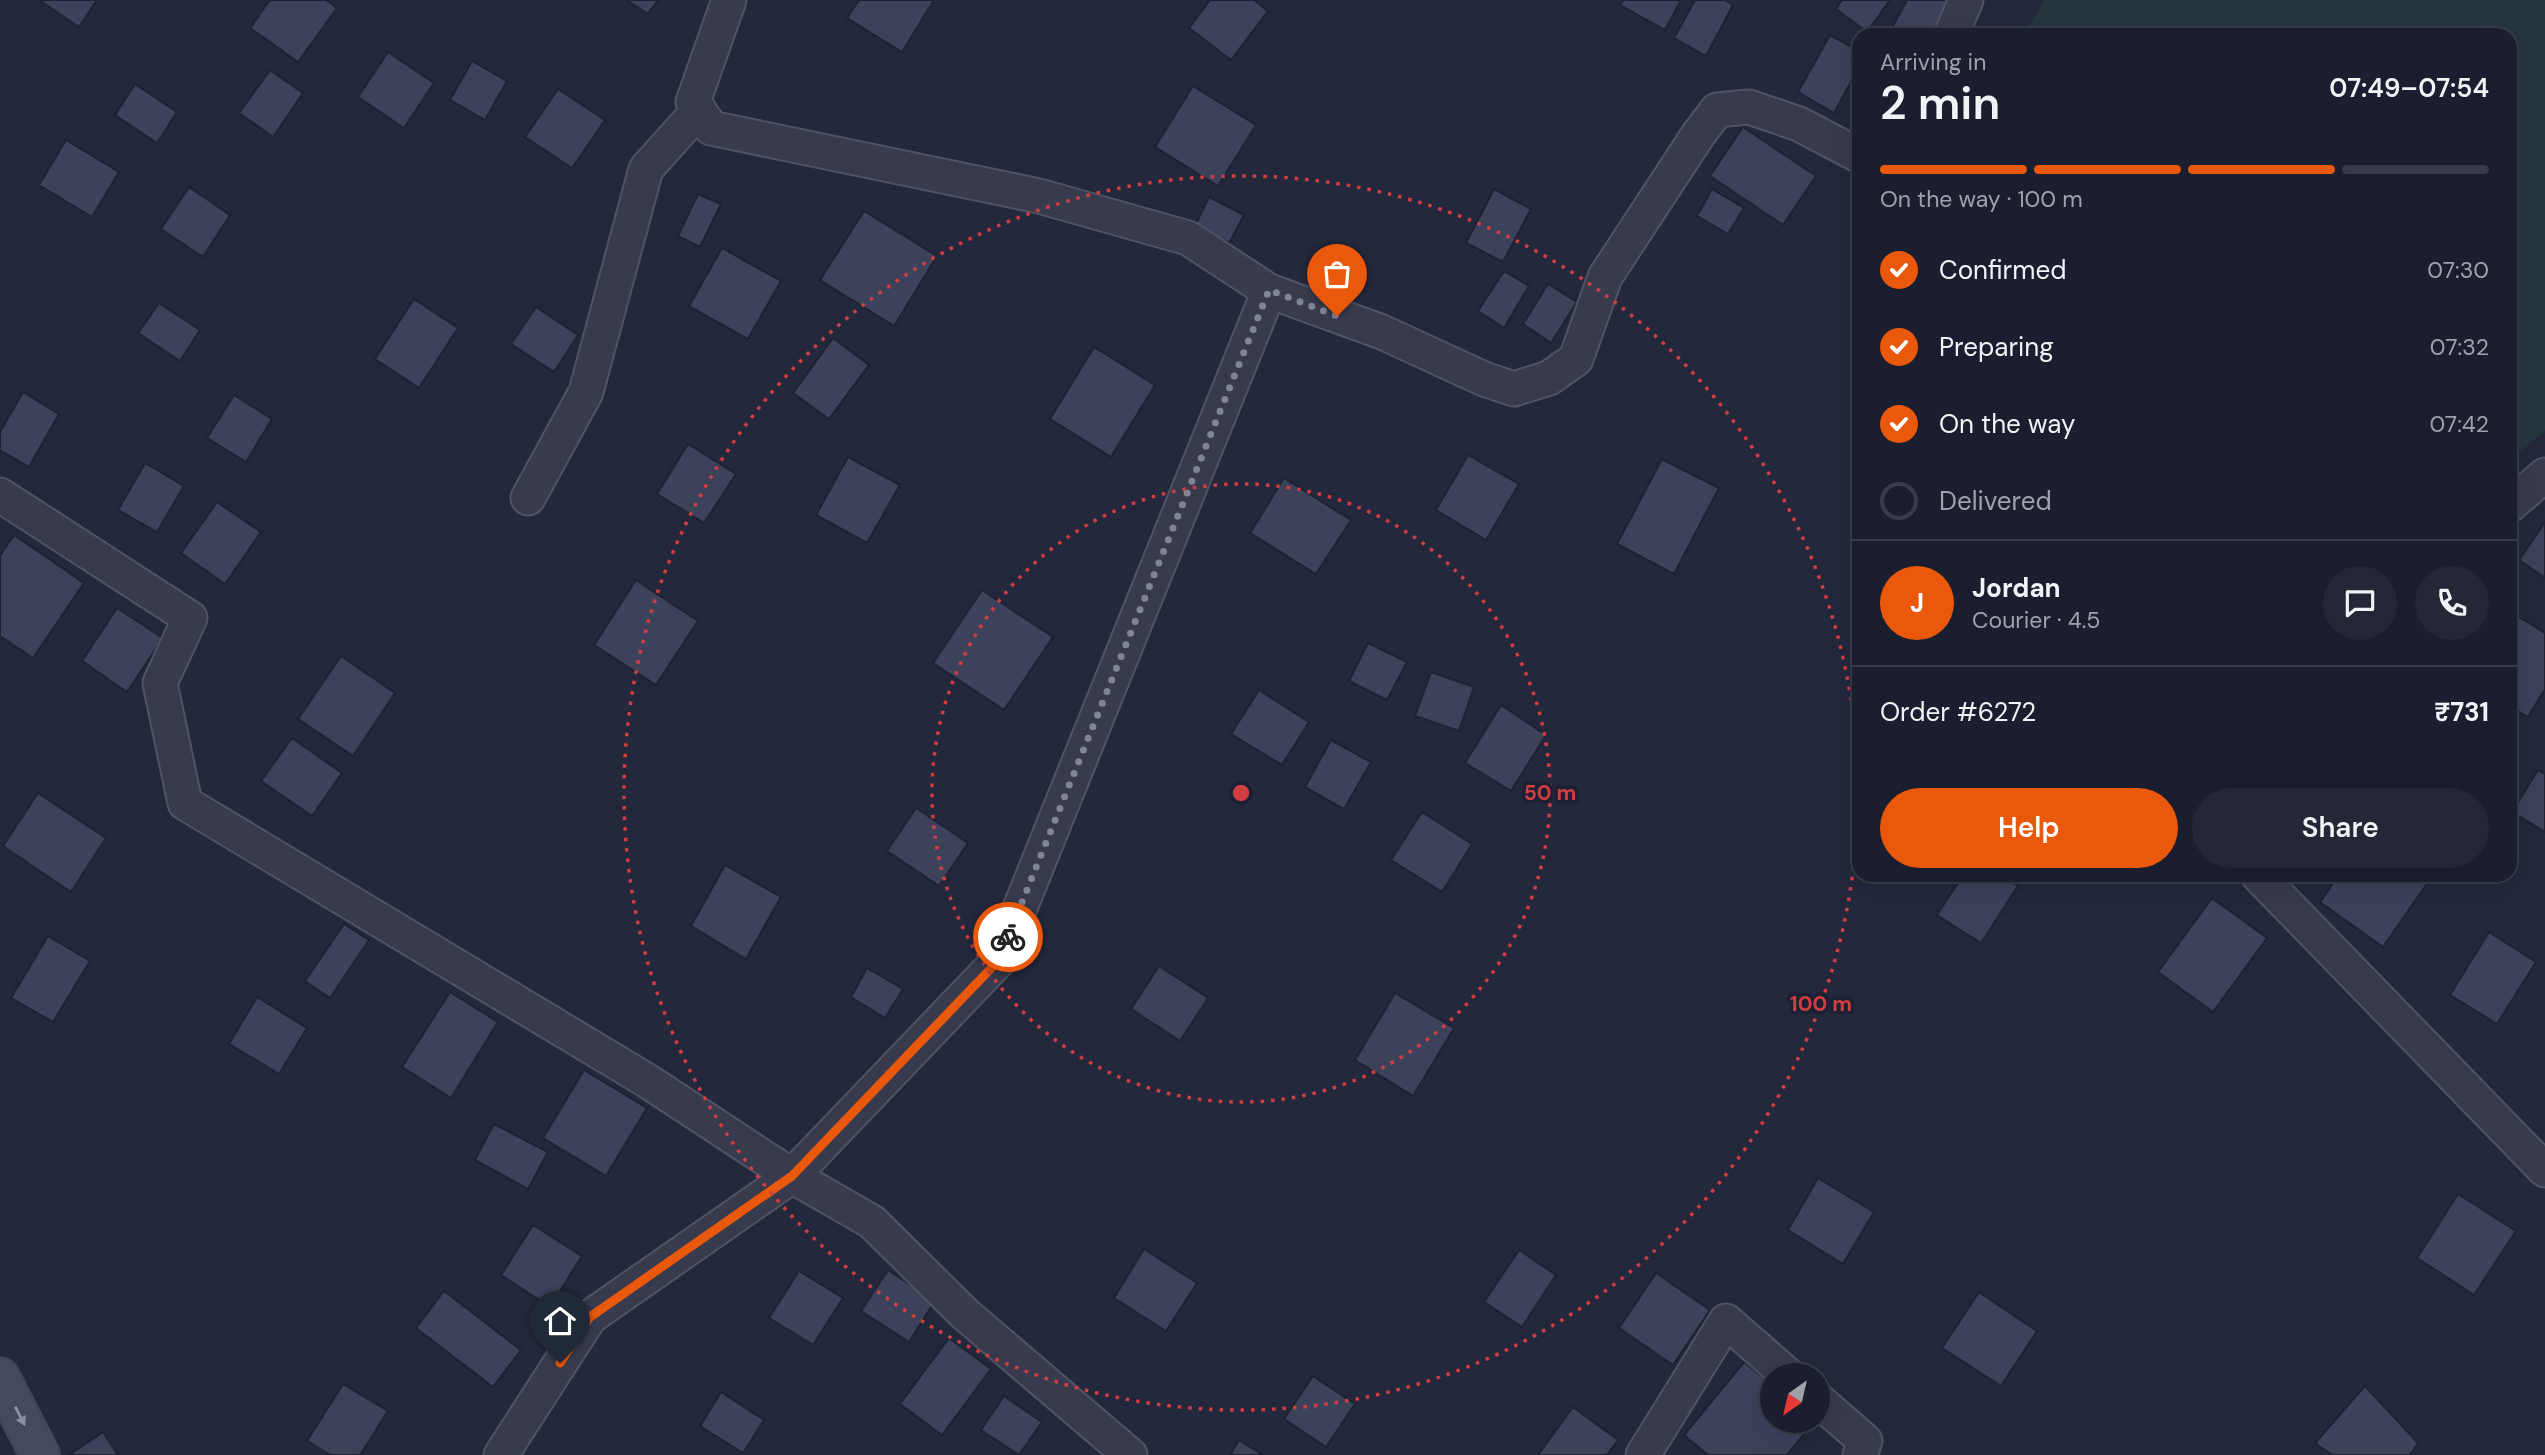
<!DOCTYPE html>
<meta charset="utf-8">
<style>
:root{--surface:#1a1e2e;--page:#232736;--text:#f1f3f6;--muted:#9fa2aa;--line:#383c4a;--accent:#ea580c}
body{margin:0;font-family:"DM Sans",sans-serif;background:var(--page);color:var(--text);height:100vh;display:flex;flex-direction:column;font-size:26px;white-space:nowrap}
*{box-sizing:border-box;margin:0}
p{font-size:23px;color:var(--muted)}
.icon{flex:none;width:38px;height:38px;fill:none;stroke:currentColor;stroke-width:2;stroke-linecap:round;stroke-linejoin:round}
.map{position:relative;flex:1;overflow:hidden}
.sheet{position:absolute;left:1852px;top:28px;width:665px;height:854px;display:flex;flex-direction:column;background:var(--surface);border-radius:21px;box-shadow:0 7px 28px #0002,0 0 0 2px var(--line)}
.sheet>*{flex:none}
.needle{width:46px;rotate:214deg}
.buttons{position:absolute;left:1760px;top:1363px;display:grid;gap:14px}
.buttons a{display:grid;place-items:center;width:70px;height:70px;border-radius:50%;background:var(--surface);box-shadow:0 7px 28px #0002,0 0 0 2px var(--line);font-size:35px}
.pin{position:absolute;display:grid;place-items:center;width:60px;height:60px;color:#fff;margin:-72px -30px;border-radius:50% 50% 50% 0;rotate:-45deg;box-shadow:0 0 7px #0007}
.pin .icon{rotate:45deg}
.courier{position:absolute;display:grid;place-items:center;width:70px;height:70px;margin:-35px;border:5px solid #ea580c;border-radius:50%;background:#fff;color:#222;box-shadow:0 2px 9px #0007}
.head em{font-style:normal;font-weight:600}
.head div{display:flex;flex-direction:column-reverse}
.head{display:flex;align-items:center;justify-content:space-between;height:119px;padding:0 28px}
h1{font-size:46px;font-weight:600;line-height:52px}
.bar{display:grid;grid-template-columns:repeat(4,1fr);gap:10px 7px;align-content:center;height:84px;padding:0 28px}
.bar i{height:9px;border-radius:5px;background:var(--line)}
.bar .active{background:var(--accent)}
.bar p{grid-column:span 4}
.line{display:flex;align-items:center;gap:18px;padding:0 28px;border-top:2px solid var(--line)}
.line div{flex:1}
.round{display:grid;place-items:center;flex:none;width:74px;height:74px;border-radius:37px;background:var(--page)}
ol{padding:0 28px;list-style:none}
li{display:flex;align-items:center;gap:21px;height:77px}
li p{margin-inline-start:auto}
li .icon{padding:7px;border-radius:50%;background:var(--accent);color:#fff;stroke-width:4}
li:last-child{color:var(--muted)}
li i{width:38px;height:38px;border:4px solid var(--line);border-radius:50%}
.cta{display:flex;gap:14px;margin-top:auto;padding:14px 28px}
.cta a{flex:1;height:80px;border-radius:42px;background:var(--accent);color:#fff;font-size:28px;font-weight:600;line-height:80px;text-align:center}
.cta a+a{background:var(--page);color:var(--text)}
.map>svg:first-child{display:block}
.green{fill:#25363e}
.building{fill:#3d425b;stroke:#1e2234;stroke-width:2}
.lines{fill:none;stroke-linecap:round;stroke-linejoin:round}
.street-casing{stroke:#4f5365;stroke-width:37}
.secondary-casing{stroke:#404456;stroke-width:42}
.street{stroke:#373b4d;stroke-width:33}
.secondary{stroke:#454960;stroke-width:38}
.oneway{fill:#8c90a4}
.done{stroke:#808497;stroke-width:7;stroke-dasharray:0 12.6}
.route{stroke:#ea580c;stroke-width:9}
.ring{fill:none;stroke:#d13d40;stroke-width:3.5;stroke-dasharray:3.5 7}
.centre{fill:#d13d40;stroke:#1c2032;stroke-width:3.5}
.ring-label{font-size:21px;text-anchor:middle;font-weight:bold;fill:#d13d40;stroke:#1c2032;stroke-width:7;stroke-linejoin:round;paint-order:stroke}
</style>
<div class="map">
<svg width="2545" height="1455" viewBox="0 0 2545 1455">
<rect width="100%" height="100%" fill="#23283d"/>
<!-- green -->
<path class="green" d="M2045,0H2545V431L2510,460V35H2023Z"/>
<!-- building -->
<g class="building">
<path d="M39,0H97L79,27Z"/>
<path d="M270,0H326L337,8L298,62L250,28Z"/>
<path d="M626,0H658L648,14Z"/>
<path d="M859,0H934L902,52L847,18Z"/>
<path d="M1210,0H1254L1268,11L1231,60L1189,28Z"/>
<path d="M1623,0H1681L1665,30L1620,5Z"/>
<path d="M1695,0H1725L1733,5L1706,56L1674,38Z"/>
<path d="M1842,0H1890L1867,32L1836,9Z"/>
<path d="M1907,0H1956L1935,35H1888Z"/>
<path d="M1830,35L1858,51V69L1834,113L1798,92Z"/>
<path d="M388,52L434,83L404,128L358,97Z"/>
<path d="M472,61L507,81L485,120L450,100Z"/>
<path d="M270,70L303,93L273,137L239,113Z"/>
<path d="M135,84L177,112L157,143L115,115Z"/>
<path d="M1193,86L1256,125L1218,186L1155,147Z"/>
<path d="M558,89L605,120L572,168L525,137Z"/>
<path d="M1743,127L1816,176L1783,225L1710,176Z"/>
<path d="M66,140L119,172L92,217L39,185Z"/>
<path d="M189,187L230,215L203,257L161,229Z"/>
<path d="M1494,189L1531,209L1503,262L1466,243Z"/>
<path d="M1712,189L1744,208L1728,234L1697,216Z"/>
<path d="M698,194L721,204L700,247L678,236Z"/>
<path d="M1209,197L1244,215L1229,243L1195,226Z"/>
<path d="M864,211L937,256L894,326L820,280Z"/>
<path d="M722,248L781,281L748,339L689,306Z"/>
<path d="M1504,271L1529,286L1504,328L1478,311Z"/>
<path d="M1548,284L1577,302L1551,343L1523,324Z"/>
<path d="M414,299L458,328L419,388L375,359Z"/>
<path d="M159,303L200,330L180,361L138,333Z"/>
<path d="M536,307L578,335L554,372L511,344Z"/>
<path d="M833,338L869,365L829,419L793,393Z"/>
<path d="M1094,347L1155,385L1111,457L1050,419Z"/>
<path d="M23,392L59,414L29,467L0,450V432Z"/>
<path d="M234,395L272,419L246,462L207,438Z"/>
<path d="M688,444L736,474L704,523L657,494Z"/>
<path d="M1468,455L1519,484L1486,540L1436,510Z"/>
<path d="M848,457L900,485L867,543L816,515Z"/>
<path d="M1662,459L1719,488L1674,574L1617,544Z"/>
<path d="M145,463L184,486L157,532L118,510Z"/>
<path d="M1284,478L1351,520L1316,574L1250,533Z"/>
<path d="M217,502L261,532L225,584L181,553Z"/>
<path d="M2545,522V578L2519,560Z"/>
<path d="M14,535L84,583L33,658L0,636V556Z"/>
<path d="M636,580L698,621L656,685L594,645Z"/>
<path d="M982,590L1053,637L1004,710L933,663Z"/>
<path d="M117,608L163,638L127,692L82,661Z"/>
<path d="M2519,617L2545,633V689L2528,717L2510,706V633Z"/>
<path d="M1368,643L1407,662L1387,700L1349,681Z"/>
<path d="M341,656L395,693L353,756L298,719Z"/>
<path d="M1431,672L1474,687L1459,731L1415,716Z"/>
<path d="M1259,690L1309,722L1282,765L1231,734Z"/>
<path d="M1501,705L1546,735L1511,791L1465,763Z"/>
<path d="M292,738L342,773L312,816L261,781Z"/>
<path d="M1331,740L1371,762L1344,809L1305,787Z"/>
<path d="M2538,770L2545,774V832L2512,812Z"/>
<path d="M38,793L106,838L71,892L3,846Z"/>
<path d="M916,808L968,843L939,886L887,851Z"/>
<path d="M1422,812L1472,844L1442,892L1391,860Z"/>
<path d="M725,865L781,897L746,959L691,926Z"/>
<path d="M1963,875H2000L2018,886L1981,943L1937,915Z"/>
<path d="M2339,875H2433L2383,947L2320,902Z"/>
<path d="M2212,898L2267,938L2213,1012L2158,972Z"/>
<path d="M344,924L369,940L330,998L305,981Z"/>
<path d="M2489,932L2536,962L2497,1024L2450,995Z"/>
<path d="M48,936L90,961L53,1022L11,998Z"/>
<path d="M1159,966L1208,998L1180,1041L1131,1009Z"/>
<path d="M867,968L903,989L885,1018L851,997Z"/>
<path d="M450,992L498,1022L451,1098L402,1067Z"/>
<path d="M1395,993L1454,1028L1413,1096L1355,1060Z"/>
<path d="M257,997L307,1028L279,1074L229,1044Z"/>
<path d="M584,1070L647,1108L606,1176L543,1138Z"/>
<path d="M494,1124L548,1152L528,1189L475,1160Z"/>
<path d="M1818,1178L1874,1212L1843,1264L1788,1230Z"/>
<path d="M2458,1194L2516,1231L2474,1295L2417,1258Z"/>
<path d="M533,1225L582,1256L550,1307L501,1275Z"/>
<path d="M1144,1249L1197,1283L1166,1331L1114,1298Z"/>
<path d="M1519,1250L1556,1275L1522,1327L1484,1302Z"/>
<path d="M888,1270L935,1301L909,1342L861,1311Z"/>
<path d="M799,1271L843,1298L813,1345L769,1318Z"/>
<path d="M1656,1273L1710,1310L1673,1365L1619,1328Z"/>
<path d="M444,1291L521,1350L493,1387L416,1328Z"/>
<path d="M1979,1292L2037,1331L2001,1386L1942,1348Z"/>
<path d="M949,1338L991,1369L942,1435L900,1404Z"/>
<path d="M1744,1362L1773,1385V1421H1815L1787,1455H1708L1684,1435Z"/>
<path d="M1313,1376L1355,1404L1326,1447L1284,1419Z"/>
<path d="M343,1384L388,1411L360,1455H330L307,1441Z"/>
<path d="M2365,1386L2418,1443L2410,1455H2332L2315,1443Z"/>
<path d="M721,1392L764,1420L743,1453L700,1426Z"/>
<path d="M1004,1396L1042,1422L1019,1455L981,1430Z"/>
<path d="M1573,1407L1618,1440L1607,1455H1538Z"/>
<path d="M103,1432L118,1455H69Z"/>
<path d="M1239,1440L1263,1455H1230Z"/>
</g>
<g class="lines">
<!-- street casing -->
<g class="street-casing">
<g id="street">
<path d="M1951,35L1966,0"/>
<path d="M1269,291L1382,332L1484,379L1514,389L1549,378L1576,359L1605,277L1698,135L1717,110L1749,107L1799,124L1858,155"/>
<path d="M0,495L190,618L160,683L185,803L646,1080L792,1176L872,1222L965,1314L1130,1455"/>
<path d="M528,498L586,392L646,169L699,110"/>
<path d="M2510,505L2545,475"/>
<path d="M2258,875L2545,1170"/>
<path d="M1818,1400L1865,1441L1860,1455"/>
<path d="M501,1455L590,1317L792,1176L999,960L1269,291L1188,238L1039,196L711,128L693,102L729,0"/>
<path d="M1643,1455L1726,1321L1789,1376"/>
</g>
</g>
<!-- secondary casing -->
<g class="secondary-casing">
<path id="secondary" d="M0,1377L40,1455"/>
</g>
<!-- street -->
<use href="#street" class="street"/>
<!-- secondary -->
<use href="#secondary" class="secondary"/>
</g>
<!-- one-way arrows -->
<defs><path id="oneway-solid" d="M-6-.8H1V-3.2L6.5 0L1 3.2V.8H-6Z" transform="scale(1.75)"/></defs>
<use class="oneway" href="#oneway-solid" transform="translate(20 1416) rotate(63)"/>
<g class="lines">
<!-- done -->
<path class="done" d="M1008,937L1269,290L1337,316"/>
<!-- route -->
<path class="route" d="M560,1363L590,1317L792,1176L999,960L1008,937"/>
</g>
<!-- distance rings -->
<g class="ring">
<circle cx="1241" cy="793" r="309"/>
<circle cx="1241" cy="793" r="617"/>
</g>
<circle cx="1241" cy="793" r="10" class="centre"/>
<g class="ring-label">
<text x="1550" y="800">50 m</text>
<text x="1821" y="1011">100 m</text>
</g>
</svg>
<div class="buttons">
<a><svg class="needle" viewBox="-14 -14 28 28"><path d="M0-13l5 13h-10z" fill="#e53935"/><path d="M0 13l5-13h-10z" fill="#9fa2aa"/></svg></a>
</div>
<div class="pin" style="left:1337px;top:316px;background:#ea580c"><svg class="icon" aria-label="bag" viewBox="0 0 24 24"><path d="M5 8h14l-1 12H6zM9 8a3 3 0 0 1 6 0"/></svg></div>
<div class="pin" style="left:560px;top:1363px;background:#1f2937"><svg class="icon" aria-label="home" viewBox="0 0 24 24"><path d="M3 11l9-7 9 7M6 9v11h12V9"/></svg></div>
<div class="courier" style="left:1008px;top:937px"><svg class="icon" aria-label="bike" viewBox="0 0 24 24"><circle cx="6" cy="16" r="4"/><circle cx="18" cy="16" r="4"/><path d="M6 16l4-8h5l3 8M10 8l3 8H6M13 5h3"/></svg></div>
<section class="sheet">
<div class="head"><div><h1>2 min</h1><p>Arriving in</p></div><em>07:49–07:54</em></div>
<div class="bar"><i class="active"></i><i class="active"></i><i class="active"></i><i></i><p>On the way · 100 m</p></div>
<ol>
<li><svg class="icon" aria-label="check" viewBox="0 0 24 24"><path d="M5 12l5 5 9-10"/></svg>Confirmed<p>07:30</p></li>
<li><svg class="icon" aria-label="check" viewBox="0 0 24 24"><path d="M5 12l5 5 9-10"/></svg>Preparing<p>07:32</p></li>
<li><svg class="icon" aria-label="check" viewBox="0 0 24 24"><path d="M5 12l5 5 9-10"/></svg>On the way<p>07:42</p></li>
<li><i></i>Delivered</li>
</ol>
<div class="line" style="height:126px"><b class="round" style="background:var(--accent);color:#fff">J</b><div><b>Jordan</b><p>Courier · 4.5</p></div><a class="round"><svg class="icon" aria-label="chat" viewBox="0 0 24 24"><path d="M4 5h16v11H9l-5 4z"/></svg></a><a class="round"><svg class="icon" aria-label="phone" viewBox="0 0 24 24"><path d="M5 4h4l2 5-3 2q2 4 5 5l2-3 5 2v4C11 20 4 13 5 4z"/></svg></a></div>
<div class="line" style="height:91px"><div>Order #6272</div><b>₹731</b></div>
<div class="cta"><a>Help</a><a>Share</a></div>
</section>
</div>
